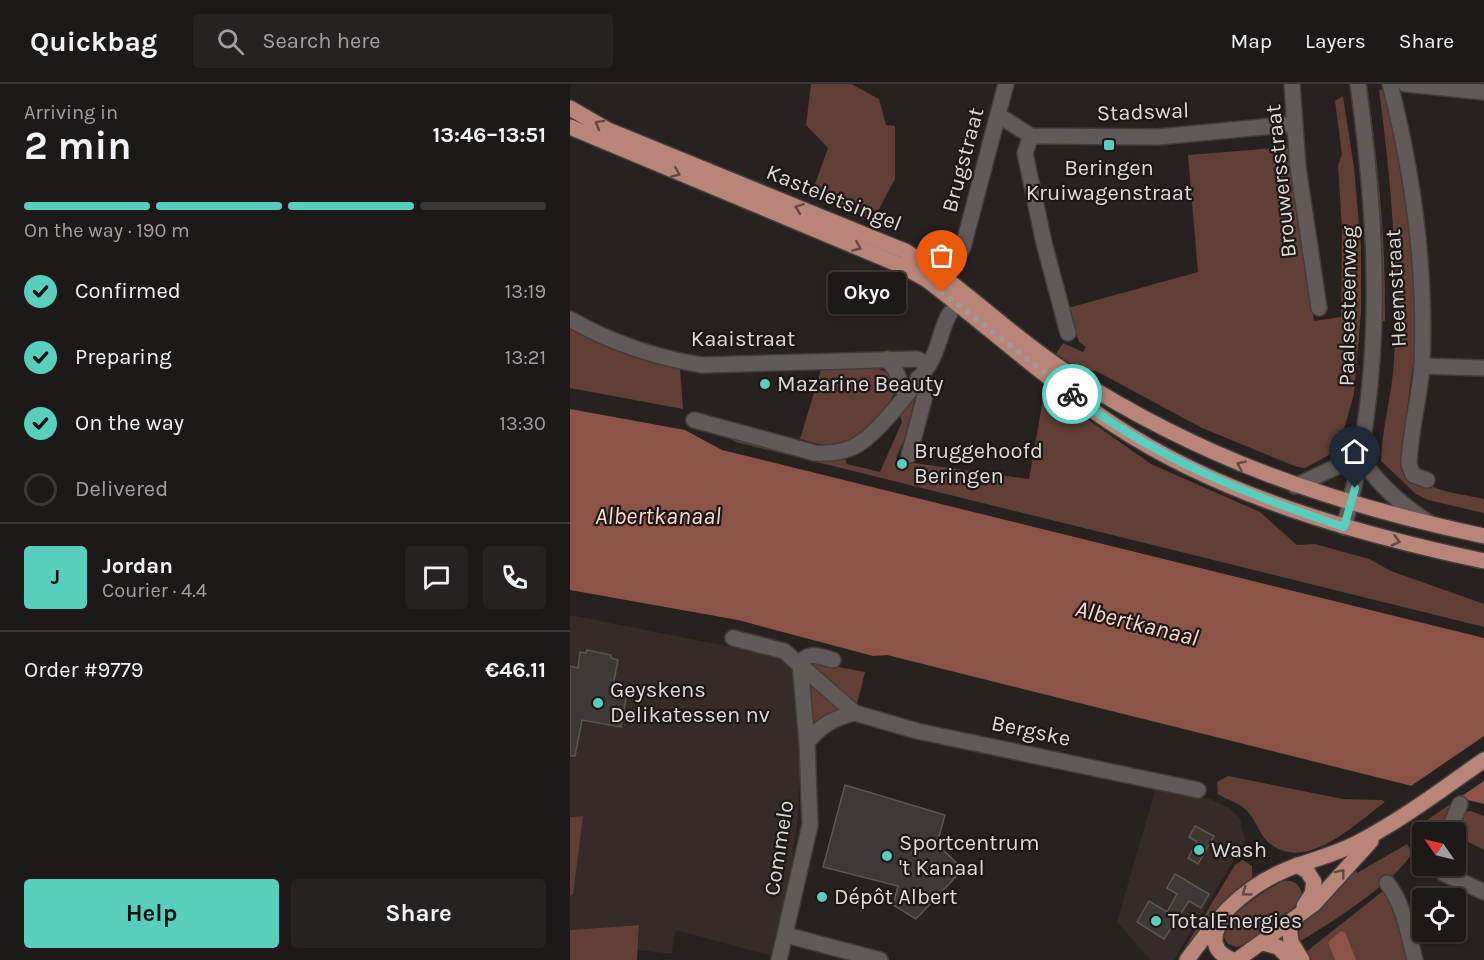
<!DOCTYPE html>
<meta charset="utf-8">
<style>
:root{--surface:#1d1918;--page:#252221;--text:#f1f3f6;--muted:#a0a0a2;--line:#3b3837;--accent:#58cebf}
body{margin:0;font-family:Karla,sans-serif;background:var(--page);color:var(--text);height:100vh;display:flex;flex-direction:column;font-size:22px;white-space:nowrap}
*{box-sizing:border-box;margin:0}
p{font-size:20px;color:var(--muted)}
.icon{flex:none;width:33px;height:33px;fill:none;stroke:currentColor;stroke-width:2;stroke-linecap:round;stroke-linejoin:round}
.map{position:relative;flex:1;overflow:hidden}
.details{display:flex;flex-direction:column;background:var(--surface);width:570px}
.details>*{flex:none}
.needle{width:39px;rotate:304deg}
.fabs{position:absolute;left:842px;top:738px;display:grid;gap:12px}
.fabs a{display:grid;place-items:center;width:54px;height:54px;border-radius:6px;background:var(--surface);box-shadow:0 2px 4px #0004,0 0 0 2px var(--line);font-size:30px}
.pin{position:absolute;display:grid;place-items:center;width:51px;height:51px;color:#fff;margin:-62px -26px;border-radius:50% 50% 50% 0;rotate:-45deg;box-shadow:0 0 6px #0007}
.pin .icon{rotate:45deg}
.courier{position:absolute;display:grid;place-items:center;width:60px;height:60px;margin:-30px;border:4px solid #58cebf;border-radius:50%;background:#fff;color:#222;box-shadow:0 2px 8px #0007}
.bubble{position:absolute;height:42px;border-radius:6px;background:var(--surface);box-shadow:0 2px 4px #0004,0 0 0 2px var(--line);font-size:20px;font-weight:700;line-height:42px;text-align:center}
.overview em{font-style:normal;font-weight:700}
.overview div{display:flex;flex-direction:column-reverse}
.overview{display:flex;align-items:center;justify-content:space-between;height:102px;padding:0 24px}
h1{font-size:39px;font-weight:700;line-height:45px}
.bar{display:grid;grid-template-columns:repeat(4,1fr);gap:9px 6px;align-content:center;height:72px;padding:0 24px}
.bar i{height:8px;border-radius:4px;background:var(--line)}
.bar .on{background:var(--accent)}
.bar p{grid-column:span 4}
.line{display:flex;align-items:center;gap:15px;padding:0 24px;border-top:2px solid var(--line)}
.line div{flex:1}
.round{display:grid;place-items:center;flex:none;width:63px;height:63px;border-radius:6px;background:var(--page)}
ol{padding:0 24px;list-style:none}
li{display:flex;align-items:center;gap:18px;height:66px}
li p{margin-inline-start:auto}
li .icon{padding:6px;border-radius:50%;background:var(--accent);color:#111;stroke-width:4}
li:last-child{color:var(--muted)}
li i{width:33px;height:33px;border:3px solid var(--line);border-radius:50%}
.cta{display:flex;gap:12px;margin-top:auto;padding:12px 24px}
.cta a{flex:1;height:69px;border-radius:6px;background:var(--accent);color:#111;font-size:24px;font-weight:700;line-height:69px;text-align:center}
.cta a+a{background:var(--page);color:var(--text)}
header{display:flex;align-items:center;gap:36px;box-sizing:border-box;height:84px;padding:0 30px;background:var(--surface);border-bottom:2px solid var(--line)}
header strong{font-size:28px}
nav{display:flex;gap:33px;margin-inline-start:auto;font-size:21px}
.search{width:420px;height:54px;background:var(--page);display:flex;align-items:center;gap:15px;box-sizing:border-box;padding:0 21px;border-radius:6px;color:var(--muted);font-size:22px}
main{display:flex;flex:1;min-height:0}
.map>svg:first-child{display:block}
.built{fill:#362b28}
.green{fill:#613f37}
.water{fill:#8c5446}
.pier{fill:#272120}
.building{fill:#3e3837;stroke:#5c5553;stroke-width:1.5}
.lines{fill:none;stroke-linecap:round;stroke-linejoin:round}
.minor-casing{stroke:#423d3b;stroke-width:18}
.major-casing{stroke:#423d3b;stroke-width:18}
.minor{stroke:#615a58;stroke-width:15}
.major{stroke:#b98578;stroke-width:15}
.oneway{stroke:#634942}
.done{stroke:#9f9a99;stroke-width:6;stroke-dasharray:0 10.8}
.route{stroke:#58cebf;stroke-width:8}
.poi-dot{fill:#58cebf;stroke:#1d1816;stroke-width:2}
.labels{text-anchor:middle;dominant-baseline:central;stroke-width:4.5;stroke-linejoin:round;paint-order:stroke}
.street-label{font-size:22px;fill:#dfdbda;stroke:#1d1816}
.poi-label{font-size:22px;fill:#dfdbda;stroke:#1d1816;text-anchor:start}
.water-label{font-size:24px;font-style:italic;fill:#fdd8cf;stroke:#1d1816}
</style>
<header>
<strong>Quickbag</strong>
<div class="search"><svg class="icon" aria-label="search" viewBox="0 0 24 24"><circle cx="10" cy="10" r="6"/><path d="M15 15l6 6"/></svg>Search here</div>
<nav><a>Map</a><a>Layers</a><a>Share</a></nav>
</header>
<main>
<section class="details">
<div class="overview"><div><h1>2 min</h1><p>Arriving in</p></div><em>13:46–13:51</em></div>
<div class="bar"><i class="on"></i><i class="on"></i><i class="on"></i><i></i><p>On the way · 190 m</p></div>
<ol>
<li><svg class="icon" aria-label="check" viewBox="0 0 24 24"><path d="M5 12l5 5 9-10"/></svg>Confirmed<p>13:19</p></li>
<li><svg class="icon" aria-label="check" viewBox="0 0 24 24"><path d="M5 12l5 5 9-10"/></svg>Preparing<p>13:21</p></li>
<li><svg class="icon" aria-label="check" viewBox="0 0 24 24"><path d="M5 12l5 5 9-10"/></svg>On the way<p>13:30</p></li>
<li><i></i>Delivered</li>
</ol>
<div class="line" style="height:108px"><b class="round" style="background:var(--accent);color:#111">J</b><div><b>Jordan</b><p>Courier · 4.4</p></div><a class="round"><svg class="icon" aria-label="chat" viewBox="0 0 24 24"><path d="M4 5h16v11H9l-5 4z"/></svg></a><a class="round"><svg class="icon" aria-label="phone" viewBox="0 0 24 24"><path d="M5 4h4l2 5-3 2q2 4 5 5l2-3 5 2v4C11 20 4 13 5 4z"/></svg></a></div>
<div class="line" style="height:78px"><div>Order #9779</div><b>€46.11</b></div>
<div class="cta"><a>Help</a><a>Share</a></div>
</section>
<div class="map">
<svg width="914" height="876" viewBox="0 0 914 876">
<rect width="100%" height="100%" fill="#272120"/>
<!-- built -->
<g class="built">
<path d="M0,531L202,571L214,577L223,587L230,654L228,732L221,788L202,872L105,846L102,870L68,866L69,841L0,846V812L3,811L12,732L0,733Z"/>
<path d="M586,703L640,715L659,724L670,734L675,757L604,876H581L547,838Z"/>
</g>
<!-- green -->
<g class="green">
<path d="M241,0H281L309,15L316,41L325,42V95L303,136L249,113L240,114L258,64L236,41Z"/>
<path d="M795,0H797C808,79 816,157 815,237H812V148Z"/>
<path d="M816,5C832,93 852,183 844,273C842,289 831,363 835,373C848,409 881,407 914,415V429L858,416L846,410L811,377C812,343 822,311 824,277C829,186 821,96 809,6Z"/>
<path d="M773,12L784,84L791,163V227L784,310L768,366L735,384L727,383L632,344L528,288L506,283L486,270L493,259L513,268L516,263L509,258L498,224L628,188L618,71L719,63L744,237L771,233L772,145L768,81L772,70L765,17Z"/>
<path d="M0,245L66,273L110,284L113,325L0,304Z"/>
<path d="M304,283L323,291C325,298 327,303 324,309C318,326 286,359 267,362C255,363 242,358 230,355L251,286Z"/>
<path d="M479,308L581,380L690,428L727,461L745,460L799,475L821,487L914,520V543L166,358L153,350L267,376L275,374L277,380L310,388L332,338L329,328L346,310L336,351L326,374L331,381L337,378L459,395L473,315Z"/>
<path d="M237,577L295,588L286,624L238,580Z"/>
<path d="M241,599L270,624L248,638L242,636Z"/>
<path d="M658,692L773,715L812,716L815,718C786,739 734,792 697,757C688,748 686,735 676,726C668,718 657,716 648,710L647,698Z"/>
<path d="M879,721L882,724L874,748H852V765H851V753L847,743Z"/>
<path d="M901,727L914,732V766L887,752L885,756L893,728Z"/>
<path d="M13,732L3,811L0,812V733Z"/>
<path d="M837,760L842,769C824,799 761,839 729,858L728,850L734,837L759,816L784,784L787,789Z"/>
<path d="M673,776L682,782V795L608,875L665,781Z"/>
<path d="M712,797C722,795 731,800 732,811L728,820L675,860L667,863L658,860L653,852C653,831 695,808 712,797Z"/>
<path d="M813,807L819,810L841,876H736L739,872L736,868Z"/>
<path d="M69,841L67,876H0V846Z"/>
</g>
<!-- water -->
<g class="water">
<path d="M0,325L115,346L152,366L914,554V720L317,571L303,572L168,536L0,506Z"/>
<path d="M771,847L775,848L786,876H765L758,858Z"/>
</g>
<!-- pier -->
<path class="pier" d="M914,652V697L886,716L838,704Z"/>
<!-- building -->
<g class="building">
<path d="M17,566L41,571V574L48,576L44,597L58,603L51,643L12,636L5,672H0V582L8,584L10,568L16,569Z"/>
<path d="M275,701L375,731L367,760L393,785L346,835L323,821L328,802L253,783Z"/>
<path d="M625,742L644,752L628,780L618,774L627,758L619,753Z"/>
<path d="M605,790L639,810L631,824L619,817L594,855L567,838L579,817L597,828L607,810L597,804Z"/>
</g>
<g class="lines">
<!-- minor casing -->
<g class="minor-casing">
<g id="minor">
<path d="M722,0L728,83L749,224"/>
<path d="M820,0C843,90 856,187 852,280C850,314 840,346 839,380L843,391L857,396"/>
<path d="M835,0L914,8"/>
<path d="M428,31L461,52L588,53L724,40"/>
<path d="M461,52L455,69L474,159L498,249"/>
<path d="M376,194L393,163L436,0"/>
<path d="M0,235C39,258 87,274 132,281L347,275L359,281"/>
<path d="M317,275L325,285L335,310"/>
<path d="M852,282L914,284"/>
<path d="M124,336L245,369C262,370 279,368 293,357C312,343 347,300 359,280C370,264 370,245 380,229"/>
<path d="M339,371L356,308L348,294"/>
<path d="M790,372C807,400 830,420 858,438"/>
<path d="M725,402L790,372"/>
<path d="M774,443C815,292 809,153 788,0"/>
<path d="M163,554L214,567L285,629L347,647L628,706"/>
<path d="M237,658L230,580C237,566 251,573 263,576"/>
<path d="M878,748L890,720"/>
<path d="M865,782L873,789L914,808"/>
<path d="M817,799C834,820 838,850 845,876"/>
<path d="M216,851L310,876"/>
<path d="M209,876L240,741L237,658C252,641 263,634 285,629"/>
</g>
</g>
<!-- major casing -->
<g class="major-casing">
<g id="major">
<path d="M0,24L38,46L335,167C393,202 440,252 498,289C631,375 760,419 914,452"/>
<path d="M0,43L332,182L357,196C420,244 479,298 544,341C653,413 788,450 914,477"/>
<path d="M727,781L737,787L744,798L742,810L734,822"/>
<path d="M651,838C640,855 644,869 663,876"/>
<path d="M719,839L721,858L732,876"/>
<path d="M693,859L708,863L721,876"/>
<path d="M617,876C647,835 669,805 718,785C741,776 764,771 787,759C832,736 872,705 914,676"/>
<path d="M667,876L744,820L801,757"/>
</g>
</g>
<!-- minor -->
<use href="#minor" class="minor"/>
<!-- major -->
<use href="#major" class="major"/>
</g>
<!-- one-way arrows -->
<defs><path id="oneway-chevron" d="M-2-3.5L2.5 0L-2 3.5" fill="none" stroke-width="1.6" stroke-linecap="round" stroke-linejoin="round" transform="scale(1.5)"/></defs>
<g class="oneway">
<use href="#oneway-chevron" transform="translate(29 40) rotate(-151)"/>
<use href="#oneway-chevron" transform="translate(106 89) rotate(23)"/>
<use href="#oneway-chevron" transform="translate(229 124) rotate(-159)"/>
<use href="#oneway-chevron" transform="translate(287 163) rotate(23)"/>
<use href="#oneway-chevron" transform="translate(671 381) rotate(-156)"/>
<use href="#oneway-chevron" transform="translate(826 457) rotate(15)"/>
<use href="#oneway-chevron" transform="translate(771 789) rotate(-52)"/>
<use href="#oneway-chevron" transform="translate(676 808) rotate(144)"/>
</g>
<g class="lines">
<!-- done -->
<path class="done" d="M372,208L502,310"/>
<!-- route -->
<path class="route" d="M502,310C582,373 678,411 774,443L785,404"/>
</g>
<!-- markers -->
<g class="poi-dot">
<rect x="533" y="55" width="12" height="12" rx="3"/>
<circle cx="195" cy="300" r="6"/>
<circle cx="332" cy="380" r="6"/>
<circle cx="28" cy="619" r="6"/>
<circle cx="629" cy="766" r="6"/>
<circle cx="317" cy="772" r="6"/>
<circle cx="252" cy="813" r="6"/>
<circle cx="586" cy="837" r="6"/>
</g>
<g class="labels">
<!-- street labels -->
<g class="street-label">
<text transform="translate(573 28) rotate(-2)">Stadswal</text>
<text transform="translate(393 76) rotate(-75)">Brugstraat</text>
<text transform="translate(711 97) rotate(-96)">Brouwersstraat</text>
<text transform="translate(264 114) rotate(22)">Kasteletsingel</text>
<text transform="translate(826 204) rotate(-93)">Heemstraat</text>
<text transform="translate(778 222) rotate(-89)">Paalsesteenweg</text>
<text x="173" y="255">Kaaistraat</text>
<text transform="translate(461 647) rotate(12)">Bergske</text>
<text transform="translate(209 764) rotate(-81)">Commelo</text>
</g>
<!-- poi labels -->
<g class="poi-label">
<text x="539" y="84" text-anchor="middle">Beringen<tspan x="539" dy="25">Kruiwagenstraat</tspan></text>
<text x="207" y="300">Mazarine Beauty</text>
<text x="344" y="367">Bruggehoofd<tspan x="344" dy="25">Beringen</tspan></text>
<text x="40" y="606">Geyskens<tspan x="40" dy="25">Delikatessen nv</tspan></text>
<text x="329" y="759">Sportcentrum<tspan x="329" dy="25">'t Kanaal</tspan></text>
<text x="641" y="766">Wash</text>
<text x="264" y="813">Dépôt Albert</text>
<text x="598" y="837">TotalEnergies</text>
</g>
<!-- water labels -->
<g class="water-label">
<text x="88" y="432">Albertkanaal</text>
<text transform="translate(567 539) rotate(14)">Albertkanaal</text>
</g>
</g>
</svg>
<div class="fabs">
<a><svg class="needle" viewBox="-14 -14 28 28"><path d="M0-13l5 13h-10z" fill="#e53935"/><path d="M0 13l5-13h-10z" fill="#a0a0a2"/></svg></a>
<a><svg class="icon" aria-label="locate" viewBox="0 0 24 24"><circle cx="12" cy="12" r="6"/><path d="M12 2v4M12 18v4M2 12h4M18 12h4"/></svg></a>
</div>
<div class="pin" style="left:372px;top:208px;background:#ea580c"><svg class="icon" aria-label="bag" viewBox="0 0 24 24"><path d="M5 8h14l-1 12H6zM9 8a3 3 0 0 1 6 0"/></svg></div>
<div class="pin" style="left:785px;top:404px;background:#1f2937"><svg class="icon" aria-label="home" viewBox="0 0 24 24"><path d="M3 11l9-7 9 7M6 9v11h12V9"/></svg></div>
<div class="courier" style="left:502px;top:310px"><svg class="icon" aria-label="bike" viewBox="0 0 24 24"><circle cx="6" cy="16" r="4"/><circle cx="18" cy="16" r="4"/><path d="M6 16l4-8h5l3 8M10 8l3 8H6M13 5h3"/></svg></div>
<div class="bubble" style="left:258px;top:188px;width:78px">Okyo</div>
</div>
</main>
